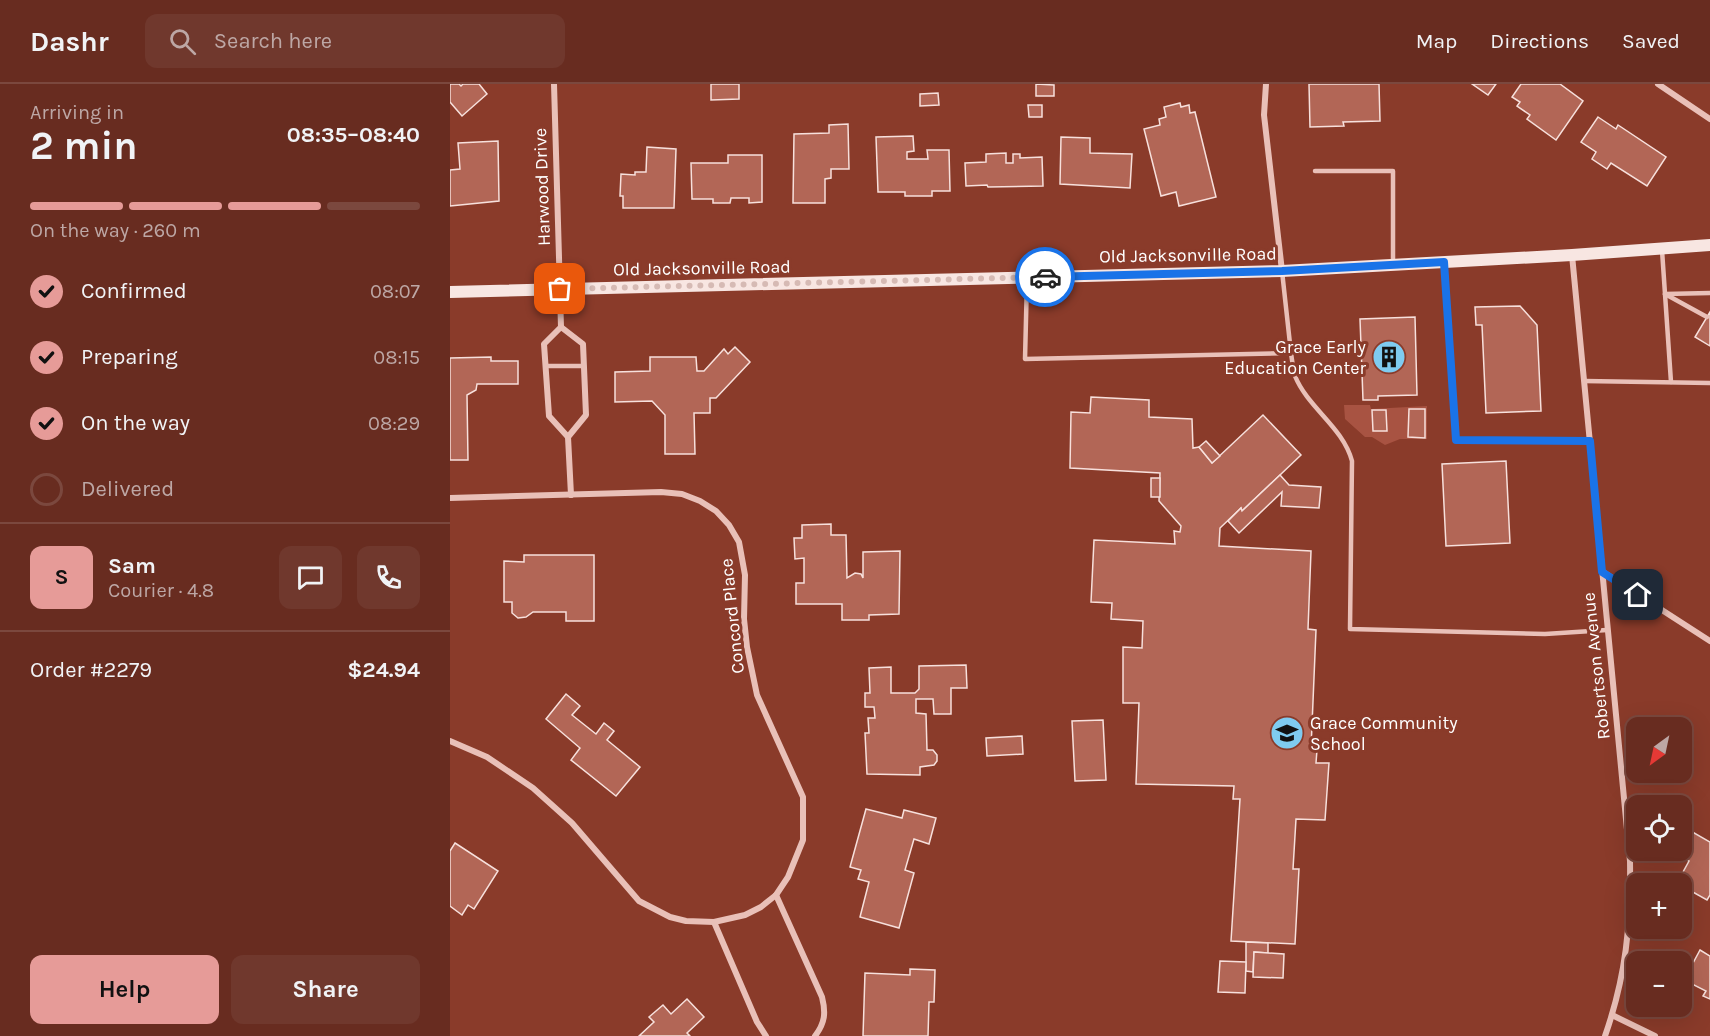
<!DOCTYPE html>
<meta charset="utf-8">
<style>
:root{--surface:#682c20;--page:#70382d;--text:#f1f3f6;--muted:#bda7a5;--line:#7b483e;--accent:#e69b98}
body{margin:0;font-family:Karla,sans-serif;background:var(--page);color:var(--text);height:100vh;display:flex;flex-direction:column;font-size:22px;white-space:nowrap}
*{box-sizing:border-box;margin:0}
p{font-size:20px;color:var(--muted)}
.icon{flex:none;width:33px;height:33px;fill:none;stroke:currentColor;stroke-width:2;stroke-linecap:round;stroke-linejoin:round}
.map{position:relative;flex:1;overflow:hidden}
.sheet{display:flex;flex-direction:column;background:var(--surface);width:450px}
.sheet>*{flex:none}
.needle{width:39px;rotate:213deg}
.controls{position:absolute;left:1176px;top:633px;display:grid;gap:12px}
.controls a{display:grid;place-items:center;width:66px;height:66px;border-radius:12px;background:var(--surface);box-shadow:0 6px 24px #0002,0 0 0 2px var(--line);font-size:30px}
.pin{position:absolute;display:grid;place-items:center;width:51px;height:51px;color:#fff;margin:-26px;border-radius:12px;box-shadow:0 3px 9px #0006}
.courier{position:absolute;display:grid;place-items:center;width:60px;height:60px;margin:-30px;border:4px solid #1a73e8;border-radius:50%;background:#fff;color:#222;box-shadow:0 2px 8px #0007}
.headline em{font-style:normal;font-weight:700}
.headline div{display:flex;flex-direction:column-reverse}
.headline{display:flex;align-items:center;justify-content:space-between;height:102px;padding:0 30px}
h1{font-size:39px;font-weight:700;line-height:45px}
.bar{display:grid;grid-template-columns:repeat(4,1fr);gap:9px 6px;align-content:center;height:72px;padding:0 30px}
.bar i{height:8px;border-radius:4px;background:var(--line)}
.bar .selected{background:var(--accent)}
.bar p{grid-column:span 4}
.line{display:flex;align-items:center;gap:15px;padding:0 30px;border-top:2px solid var(--line)}
.line div{flex:1}
.round{display:grid;place-items:center;flex:none;width:63px;height:63px;border-radius:12px;background:var(--page)}
ol{padding:0 30px;list-style:none}
li{display:flex;align-items:center;gap:18px;height:66px}
li p{margin-inline-start:auto}
li .icon{padding:6px;border-radius:50%;background:var(--accent);color:#111;stroke-width:4}
li:last-child{color:var(--muted)}
li i{width:33px;height:33px;border:3px solid var(--line);border-radius:50%}
.primary-button{display:flex;gap:12px;margin-top:auto;padding:12px 30px}
.primary-button a{flex:1;height:69px;border-radius:12px;background:var(--accent);color:#111;font-size:24px;font-weight:700;line-height:69px;text-align:center}
.primary-button a+a{background:var(--page);color:var(--text)}
header{display:flex;align-items:center;gap:36px;box-sizing:border-box;height:84px;padding:0 30px;background:var(--surface);border-bottom:2px solid var(--line)}
header strong{font-size:28px}
nav{display:flex;gap:33px;margin-inline-start:auto;font-size:21px}
.search{width:420px;height:54px;background:var(--page);display:flex;align-items:center;gap:15px;box-sizing:border-box;padding:0 21px;border-radius:12px;color:var(--muted);font-size:22px}
main{display:flex;flex:1;min-height:0}
.map>svg:first-child{display:block}
.green{fill:#a85342}
.building{fill:#b26656;stroke:#f7e0dc;stroke-width:1.5}
.lines{fill:none;stroke-linecap:round;stroke-linejoin:round}
.lane{stroke:#e9c0b8;stroke-width:4.5}
.street{stroke:#e9c0b8;stroke-width:6}
.secondary{stroke:#f8e6e2;stroke-width:12}
.done{stroke:#d6bab4;stroke-width:6;stroke-dasharray:0 10.8}
.route{stroke:#1a73e8;stroke-width:8}
.labels{text-anchor:middle;dominant-baseline:central;stroke-width:6;stroke-linejoin:round;paint-order:stroke}
.street-label{font-size:18px;fill:#fff;stroke:#8a3b2a}
.poi-label{font-size:18px;fill:#fff;stroke:#8a3b2a;text-anchor:end}
</style>
<header>
<strong>Dashr</strong>
<div class="search"><svg class="icon" aria-label="search" viewBox="0 0 24 24"><circle cx="10" cy="10" r="6"/><path d="M15 15l6 6"/></svg>Search here</div>
<nav><a>Map</a><a>Directions</a><a>Saved</a></nav>
</header>
<main>
<section class="sheet">
<div class="headline"><div><h1>2 min</h1><p>Arriving in</p></div><em>08:35–08:40</em></div>
<div class="bar"><i class="selected"></i><i class="selected"></i><i class="selected"></i><i></i><p>On the way · 260 m</p></div>
<ol>
<li><svg class="icon" aria-label="check" viewBox="0 0 24 24"><path d="M5 12l5 5 9-10"/></svg>Confirmed<p>08:07</p></li>
<li><svg class="icon" aria-label="check" viewBox="0 0 24 24"><path d="M5 12l5 5 9-10"/></svg>Preparing<p>08:15</p></li>
<li><svg class="icon" aria-label="check" viewBox="0 0 24 24"><path d="M5 12l5 5 9-10"/></svg>On the way<p>08:29</p></li>
<li><i></i>Delivered</li>
</ol>
<div class="line" style="height:108px"><b class="round" style="background:var(--accent);color:#111">S</b><div><b>Sam</b><p>Courier · 4.8</p></div><a class="round"><svg class="icon" aria-label="chat" viewBox="0 0 24 24"><path d="M4 5h16v11H9l-5 4z"/></svg></a><a class="round"><svg class="icon" aria-label="phone" viewBox="0 0 24 24"><path d="M5 4h4l2 5-3 2q2 4 5 5l2-3 5 2v4C11 20 4 13 5 4z"/></svg></a></div>
<div class="line" style="height:78px"><div>Order #2279</div><b>$24.94</b></div>
<div class="primary-button"><a>Help</a><a>Share</a></div>
</section>
<div class="map">
<svg width="1260" height="952" viewBox="0 0 1260 952">
<rect width="100%" height="100%" fill="#8a3b2a"/>
<!-- green -->
<path class="green" d="M894,321H920L921,325L977,322V355H950L935,361L922,353H915L895,335Z"/>
<!-- building -->
<g class="building">
<path d="M0,0H9L11,2L13,0H29L37,10L12,32L0,18Z"/>
<path d="M261,0H289V15L261,16Z"/>
<path d="M586,0L604,1V12H586Z"/>
<path d="M859,0H929L930,37L893,38L894,42L860,43Z"/>
<path d="M1022,0H1046L1038,11Z"/>
<path d="M1071,0H1110L1133,17L1106,56L1077,35L1080,31L1067,22L1070,18L1062,13Z"/>
<path d="M488,9L489,21L470,22V10Z"/>
<path d="M730,19L731,23L739,21L740,29L745,28L766,113L729,122L726,108L711,112L694,45L710,41L709,35L716,33L714,23Z"/>
<path d="M578,21H592V33H579Z"/>
<path d="M1148,33L1166,45L1168,41L1216,73L1197,102L1161,79L1157,85L1142,75L1146,68L1131,58Z"/>
<path d="M398,40L399,85H381V94L375,95V119H343L344,50L379,49V41Z"/>
<path d="M463,52L464,67L457,68V75H478L477,66H499L500,107H482V112H455V108H428L426,53Z"/>
<path d="M611,53L640,54V69L682,70L680,104L610,100Z"/>
<path d="M48,57L49,117L0,122V86L10,85L8,59Z"/>
<path d="M197,63L226,65L224,124H173V112H170L171,90L185,91V88H196Z"/>
<path d="M556,69V79H563V70H570V74L592,73L593,102L538,103L537,101L516,102L515,79L536,78V70Z"/>
<path d="M278,71H312V118L299,119V114H281L280,119H263V115H242L241,79H278Z"/>
<path d="M1070,222L1087,241L1091,327L1036,329L1032,241H1026L1025,223Z"/>
<path d="M1260,228V262L1245,253Z"/>
<path d="M965,233L967,311L928,312V316H913L910,235Z"/>
<path d="M285,263L300,278L266,314H260V329H244L245,370H215V331L202,317L165,318V288L200,287V273H246L247,287H254L274,265L278,270Z"/>
<path d="M41,273V277H68V300H27L26,306L17,311L18,376H0V274Z"/>
<path d="M641,313L699,316V333L742,335L743,364L749,363L762,379L813,331L851,371L792,427L791,424L770,444L769,462L861,467L858,545L866,546L861,665L867,666L866,679H879L875,736L846,735L843,785H849L845,860L781,857L790,715H783L784,702L686,700L689,619H673V563L692,564L693,537L661,535L662,519L641,518L644,456L725,460L724,447L730,448L731,442L709,417L710,389L620,384L621,328L640,329Z"/>
<path d="M959,325H975V354L958,353Z"/>
<path d="M922,326H936L937,347H923Z"/>
<path d="M756,357L770,372L762,379L749,363Z"/>
<path d="M1056,377L1060,459L996,462L992,380Z"/>
<path d="M830,391L839,401L871,403L869,424L831,422L832,408L789,449L778,437L791,424L792,427Z"/>
<rect x="701" y="394" width="9" height="19"/>
<path d="M381,440V451H396L397,494L405,489L411,490L413,494V468L450,467L449,530L419,531V536H392V520H346V499H354V474L345,475L344,454H352V441Z"/>
<path d="M74,471H144V537H116V528H83L76,533L68,534L62,529V518H54V477L74,478Z"/>
<path d="M516,581L517,604H501V630H484L483,615H466V629L476,630L477,666H483L487,671V677L484,681L470,683V691L417,690L415,649H419L418,634H425L424,623H415V609H420L419,584L441,583V609H465L469,605V582Z"/>
<path d="M116,610L130,622L122,631L146,650L154,639L164,647L157,656L190,683L166,712L121,676L130,664L96,635Z"/>
<path d="M653,636L656,696L625,697L622,637Z"/>
<path d="M572,652L573,670L537,672L536,654Z"/>
<path d="M416,725L452,734L454,726L486,734L479,760L464,755L455,786L464,789L449,844L410,833L419,798L408,795L411,786L400,783Z"/>
<path d="M1232,742L1260,758V811L1257,816L1232,802V800L1227,799L1239,777L1220,766H1232Z"/>
<path d="M5,759L48,787L24,825L18,821L12,831L0,822V767Z"/>
<path d="M796,858L818,859V869L804,868L803,888L796,887Z"/>
<path d="M1250,866L1260,872V915L1253,912L1256,907L1234,896Z"/>
<path d="M804,868L834,870L833,894L803,893Z"/>
<path d="M770,877L796,878L795,909L768,908Z"/>
<path d="M460,885L485,886L484,918H479L478,952H413L415,889L460,891Z"/>
<path d="M237,915L254,933L237,949L240,952H189L204,938L199,933L213,921L221,930Z"/>
</g>
<g class="lines">
<!-- lane -->
<g class="lane">
<path d="M865,87H943V178"/>
<path d="M1212,166L1221,298"/>
<path d="M995,178L1006,356L1140,357"/>
<path d="M577,196L575,275L841,269L832,187"/>
<path d="M1215,210L1257,233"/>
<path d="M1215,210L1260,209"/>
<path d="M841,269C842,276 843,284 845,292C858,324 893,343 902,377L900,545L1095,550L1157,546"/>
<path d="M96,282H134"/>
<path d="M1134,297L1260,299"/>
</g>
<!-- street -->
<g class="street">
<path d="M104,0L111,243L94,260L99,332L118,353L121,411"/>
<path d="M816,0L814,31L832,187"/>
<path d="M1208,0L1260,35"/>
<path d="M1122,171L1180,777C1181,840 1176,892 1155,952"/>
<path d="M111,243L133,260L136,331L118,353"/>
<path d="M0,414L211,408L232,410L250,417L266,427L279,441L289,458L295,491L294,535L297,563L307,611L353,713V756L338,793L326,811L311,823L295,831L264,838L236,837L220,833L189,817L122,739L83,704L37,673L0,657"/>
<path d="M1153,488L1260,557"/>
<path d="M326,811L372,913C376,929 375,939 365,952"/>
<path d="M264,838L307,938L316,952"/>
<path d="M1162,931L1205,952"/>
</g>
<!-- secondary -->
<path class="secondary" d="M0,208L832,187L1122,171L1260,161"/>
</g>
<g class="lines">
<!-- done -->
<path class="done" d="M110,205L595,193"/>
<!-- route -->
<path class="route" d="M595,193L832,187L994,178L1006,356L1140,357L1152,488L1188,511"/>
</g>
<!-- icons -->
<defs>
<g id="building-disc" transform="scale(1.725)"><circle r="9.5" fill="#7fcbf0" stroke="#8a3b2a"/><path d="M-4-6H4V6H1V3H-1V6H-4ZM-2.5-4.3h1.7v1.8h-1.7ZM.8-4.3h1.7v1.8H.8ZM-2.5-1h1.7V.8h-1.7ZM.8-1h1.7V.8H.8Z" fill="#111"/></g>
<g id="school-disc" transform="scale(1.725)"><circle r="9.5" fill="#7fcbf0" stroke="#8a3b2a"/><path d="M0-5L7-2L0 1L-7-2ZM-4 1L0 2.5L4 1V4Q0 6-4 4Z" fill="#111"/></g>
</defs>
<g fill-rule="evenodd">
<use href="#building-disc" x="939" y="273"/>
<use href="#school-disc" x="837" y="649"/>
</g>
<g class="labels">
<!-- street labels -->
<g class="street-label">
<text transform="translate(92 103) rotate(-92)">Harwood Drive</text>
<text transform="translate(738 171) rotate(-1)">Old Jacksonville Road</text>
<text transform="translate(252 184) rotate(-1)">Old Jacksonville Road</text>
<text transform="translate(282 532) rotate(-96)">Concord Place</text>
<text transform="translate(1146 582) rotate(-96)">Robertson Avenue</text>
</g>
<!-- poi labels -->
<g class="poi-label">
<text x="916" y="263">Grace Early<tspan x="916" dy="21">Education Center</tspan></text>
<text x="860" y="639" text-anchor="start">Grace Community<tspan x="860" dy="21">School</tspan></text>
</g>
</g>
</svg>
<div class="controls">
<a><svg class="needle" viewBox="-14 -14 28 28"><path d="M0-13l5 13h-10z" fill="#e53935"/><path d="M0 13l5-13h-10z" fill="#bda7a5"/></svg></a>
<a><svg class="icon" aria-label="locate" viewBox="0 0 24 24"><circle cx="12" cy="12" r="6"/><path d="M12 2v4M12 18v4M2 12h4M18 12h4"/></svg></a>
<a>+</a>
<a>−</a>
</div>
<div class="pin" style="left:110px;top:205px;background:#ea580c"><svg class="icon" aria-label="bag" viewBox="0 0 24 24"><path d="M5 8h14l-1 12H6zM9 8a3 3 0 0 1 6 0"/></svg></div>
<div class="pin" style="left:1188px;top:511px;background:#1f2937"><svg class="icon" aria-label="home" viewBox="0 0 24 24"><path d="M3 11l9-7 9 7M6 9v11h12V9"/></svg></div>
<div class="courier" style="left:595px;top:193px"><svg class="icon" aria-label="car" viewBox="0 0 24 24"><path d="M5 17H2v-5l4-1 3-4h7l3 4 3 1v5h-3M9 17h6M6 11h13"/><circle cx="7" cy="17" r="2"/><circle cx="17" cy="17" r="2"/></svg></div>
</div>
</main>
